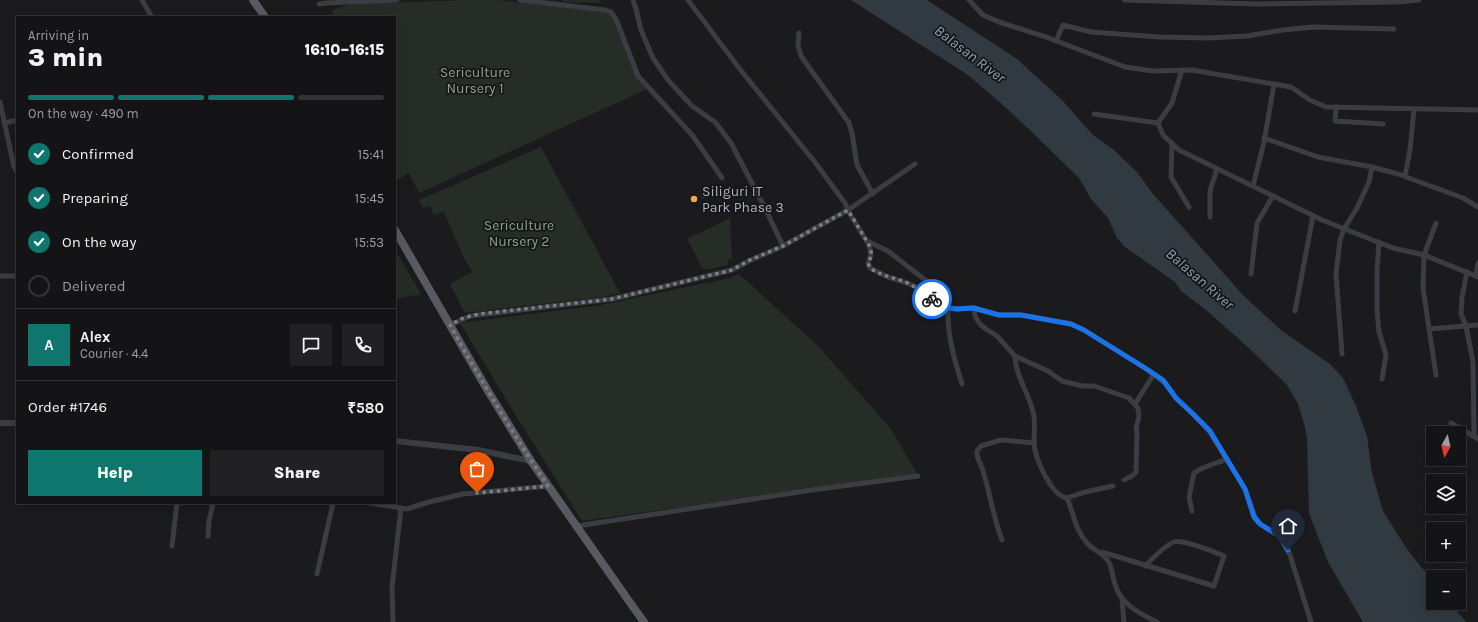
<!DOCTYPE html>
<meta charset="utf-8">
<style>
:root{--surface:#141416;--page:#212123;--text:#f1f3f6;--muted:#9d9ea1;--line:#333335;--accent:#0f766e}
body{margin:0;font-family:Karla,sans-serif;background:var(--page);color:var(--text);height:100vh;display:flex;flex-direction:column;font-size:15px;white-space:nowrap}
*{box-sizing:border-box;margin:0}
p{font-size:13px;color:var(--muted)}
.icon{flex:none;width:22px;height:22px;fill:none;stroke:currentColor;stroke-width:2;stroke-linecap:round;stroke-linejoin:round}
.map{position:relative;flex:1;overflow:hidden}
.panel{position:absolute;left:16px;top:16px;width:380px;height:488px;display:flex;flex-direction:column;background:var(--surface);border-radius:0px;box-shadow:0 4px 16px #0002,0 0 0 1px var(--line)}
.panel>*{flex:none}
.needle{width:26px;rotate:188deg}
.tools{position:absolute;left:1426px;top:426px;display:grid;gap:8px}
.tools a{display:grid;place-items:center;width:40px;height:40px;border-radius:0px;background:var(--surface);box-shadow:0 4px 16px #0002,0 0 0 1px var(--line);font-size:20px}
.pin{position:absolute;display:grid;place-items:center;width:34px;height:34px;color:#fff;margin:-41px -17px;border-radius:50% 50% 50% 0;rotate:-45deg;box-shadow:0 0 4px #0007}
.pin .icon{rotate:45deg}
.courier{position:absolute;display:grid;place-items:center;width:40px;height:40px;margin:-20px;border:3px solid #1a73e8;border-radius:50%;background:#fff;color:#222;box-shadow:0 1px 5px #0007}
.headline em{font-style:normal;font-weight:800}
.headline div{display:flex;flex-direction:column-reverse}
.headline{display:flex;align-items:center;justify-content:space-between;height:68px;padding:0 12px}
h1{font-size:26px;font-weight:800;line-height:30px}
.bar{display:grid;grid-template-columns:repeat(4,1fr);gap:6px 4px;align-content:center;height:48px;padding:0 12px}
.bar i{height:5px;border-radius:3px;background:var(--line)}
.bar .on{background:var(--accent)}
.bar p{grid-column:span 4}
.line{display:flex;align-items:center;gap:10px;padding:0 12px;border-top:1px solid var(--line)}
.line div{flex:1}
.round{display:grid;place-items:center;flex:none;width:42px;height:42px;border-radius:0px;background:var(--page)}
ol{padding:0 12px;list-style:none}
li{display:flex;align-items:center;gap:12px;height:44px}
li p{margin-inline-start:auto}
li .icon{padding:4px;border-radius:50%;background:var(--accent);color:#fff;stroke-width:4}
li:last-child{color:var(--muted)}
li i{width:22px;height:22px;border:2px solid var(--line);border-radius:50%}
.primary-button{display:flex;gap:8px;margin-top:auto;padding:8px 12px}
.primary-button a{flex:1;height:46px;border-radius:0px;background:var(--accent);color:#fff;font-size:16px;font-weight:800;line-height:46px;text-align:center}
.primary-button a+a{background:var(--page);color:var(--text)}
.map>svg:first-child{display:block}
.green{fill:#252d26}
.water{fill:#313a41}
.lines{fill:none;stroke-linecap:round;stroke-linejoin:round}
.minor{stroke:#3c3d42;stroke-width:5}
.tertiary{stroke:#3c3d42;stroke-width:6}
.primary{stroke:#585a61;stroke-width:8}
.done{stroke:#7b7e84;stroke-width:4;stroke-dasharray:0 7.2}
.route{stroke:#1a73e8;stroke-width:5}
.poi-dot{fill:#e6ad49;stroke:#161618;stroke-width:1.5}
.labels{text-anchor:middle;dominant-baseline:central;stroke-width:3.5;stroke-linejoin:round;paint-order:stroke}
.park-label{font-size:14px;fill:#87a588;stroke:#161618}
.poi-label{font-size:14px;fill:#aeb3bb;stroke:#161618;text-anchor:start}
.water-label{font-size:15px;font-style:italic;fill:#89a1b3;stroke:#161618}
</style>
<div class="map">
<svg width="1478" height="622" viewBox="0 0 1478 622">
<rect width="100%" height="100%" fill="#1b1b1d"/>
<!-- green -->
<g class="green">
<path d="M467,0H496L570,8L609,13L616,20L622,40L647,89L419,193L409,173L395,181V17H333L332,10L351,4Z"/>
<path d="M562,0H599L601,3L564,2Z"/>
<path d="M541,147L620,293L603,297L465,313L450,284L472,272L464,258L444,212L434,215L430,206L423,208L419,200Z"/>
<path d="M715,187L720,194L718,195L716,191L706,196L707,197L703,199L701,197Z"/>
<path d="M730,218L732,259H728V265L709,269H703L687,239Z"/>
<path d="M395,250L421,294L395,299Z"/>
<path d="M739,274L817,345L891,429L917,474L582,521L516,416L460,323L601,305L730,278Z"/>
</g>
<!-- water -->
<path class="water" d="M851,0H927L1017,59L1062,100L1092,134L1114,150L1137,172L1153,194L1244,296L1282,331L1330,364L1343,378L1356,406L1367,436L1372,473L1383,511L1407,549L1433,582V603H1450L1466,622H1363L1328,562L1309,513L1307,439L1305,427L1298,404L1287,385L1250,349L1206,310L1181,291L1175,282L1125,247L1117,238L1108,218L1091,199L1079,178L1035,135L1004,106L968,75Z"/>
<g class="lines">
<!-- minor -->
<g class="minor">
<path d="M142,0L152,17"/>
<path d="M520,0L605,10L611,12L616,19L638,76L693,136L722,178"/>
<path d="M633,0L636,9L641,30L653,58L668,80L692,106L715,122L731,143L765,208L783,246"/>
<path d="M688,0L739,68L814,161L845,203L850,214L869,245L871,255L868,263L870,268L888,277L904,282L914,286L942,306L948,308L957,309L972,308L999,315H1021L1071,324L1084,330L1145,368L1165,383L1176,398L1193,414L1209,431L1245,489L1255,517L1260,524L1279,536L1290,555L1311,622"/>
<path d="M969,0L983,15L999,22L1046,37L1125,67L1153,71L1192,70L1291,87L1310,100L1326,107L1478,110"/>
<path d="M1124,0L1256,4L1396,2L1419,0"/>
<path d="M319,4L327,3L397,0"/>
<path d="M799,33L798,46L801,56L849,123L852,133L857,165L873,194"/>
<path d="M1056,41L1063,25L1091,32L1159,37L1208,38L1247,36L1283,30L1313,27L1394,29"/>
<path d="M0,102L14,167L17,172"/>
<path d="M1336,107L1335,121L1383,124"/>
<path d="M1094,114L1158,123L1163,135L1179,150L1322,220L1393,248L1424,255L1478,277"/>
<path d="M4,123L17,120"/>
<path d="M1158,123L1172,103L1182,70"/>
<path d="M1264,138L1318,157L1372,167L1398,174L1463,198L1478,207"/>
<path d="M1172,143L1171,177L1189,207"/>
<path d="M1405,176L1410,150L1414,109"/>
<path d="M1253,186L1264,142L1274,84"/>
<path d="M1210,217V191L1217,169"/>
<path d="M867,241L888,251L929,283"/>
<path d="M1379,242L1377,271V310L1379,332L1386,355L1382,379"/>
<path d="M1467,272L1462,297L1461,314L1466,326L1473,362L1474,435"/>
<path d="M1251,274L1257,223L1273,196"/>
<path d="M0,276H17"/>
<path d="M1476,276L1478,263"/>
<path d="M948,308C947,334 954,359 962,384"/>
<path d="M974,308L975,316L980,324L986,329L997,336L1015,356L1048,371L1062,381L1082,386H1094L1129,398L1138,408L1139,416L1136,429L1137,432L1136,472L1132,476L1124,480"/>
<path d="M1295,311L1313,216"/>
<path d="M450,325L470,316L612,299L732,270L751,260L783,246L848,210L915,164"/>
<path d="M1429,329L1478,325"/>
<path d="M1342,354L1336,274L1340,240L1344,229L1357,208L1369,182L1372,167"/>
<path d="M1015,356C1015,374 1029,394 1033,412C1036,422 1034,432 1034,443C1035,458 1051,496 1067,498C1074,514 1075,530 1087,543C1093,550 1103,553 1108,561C1113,568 1112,577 1115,584C1121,605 1139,613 1157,622"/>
<path d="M1436,375L1423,288L1424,255L1436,223"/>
<path d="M1135,404L1154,374"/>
<path d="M1451,423L1478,439"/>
<path d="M1067,498L1085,492L1113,486"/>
<path d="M370,503L407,509L429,502L463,494L549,486"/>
<path d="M1192,511L1189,497L1194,473C1199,468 1219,462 1227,459"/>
<path d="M577,526L812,490L918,476"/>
<path d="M208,536L209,521L213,503"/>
<path d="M1002,540C993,517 990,492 982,468C980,462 976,457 977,451L981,446L1001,440L1034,443"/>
<path d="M172,546L177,503"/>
<path d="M1102,552L1214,586L1224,556C1215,552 1182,539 1174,542C1165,545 1152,559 1145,566"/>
<path d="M317,574L333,503"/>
<path d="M1122,599L1124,622"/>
<path d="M393,622L392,587L401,508"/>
</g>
<!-- tertiary -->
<g class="tertiary">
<path d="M0,423H17"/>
<path d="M395,441L478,450L531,461"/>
</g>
<!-- primary -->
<g class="primary">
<path d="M253,0L265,17"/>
<path d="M395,230L488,391L531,461L631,604L644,622"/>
</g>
</g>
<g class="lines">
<!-- done -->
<path class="done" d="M477,493L548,486C513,434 481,380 450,325L463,318L479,314L612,299L732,270L750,260L783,246L848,210L869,245L872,255L868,263L870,268C881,276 893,277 905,282C915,286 923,293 932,299"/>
<!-- route -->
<path class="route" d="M932,299L942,306L948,308L957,309L974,308L999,315H1021L1071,324L1084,330L1145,368L1163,380L1176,398L1193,414L1210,431L1245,489L1254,517L1260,524L1279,536L1288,550"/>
</g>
<!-- markers -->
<circle class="poi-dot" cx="694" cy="199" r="4"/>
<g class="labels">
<!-- park labels -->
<g class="park-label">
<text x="475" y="72">Sericulture<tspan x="475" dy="16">Nursery 1</tspan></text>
<text x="519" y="225">Sericulture<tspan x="519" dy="16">Nursery 2</tspan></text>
</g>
<!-- poi labels -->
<g class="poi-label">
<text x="702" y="191">Siliguri IT<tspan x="702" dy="16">Park Phase 3</tspan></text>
</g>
<!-- water labels -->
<g class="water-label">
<text transform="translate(970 54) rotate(37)">Balasan River</text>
<text transform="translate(1200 279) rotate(41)">Balasan River</text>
</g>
</g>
</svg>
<div class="tools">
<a><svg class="needle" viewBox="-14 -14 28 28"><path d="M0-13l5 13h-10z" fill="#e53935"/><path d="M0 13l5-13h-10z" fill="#9d9ea1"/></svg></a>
<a><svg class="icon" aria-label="layers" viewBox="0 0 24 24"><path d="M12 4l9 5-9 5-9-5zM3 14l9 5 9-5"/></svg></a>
<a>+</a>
<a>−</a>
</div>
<div class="pin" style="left:477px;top:493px;background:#ea580c"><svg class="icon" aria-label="bag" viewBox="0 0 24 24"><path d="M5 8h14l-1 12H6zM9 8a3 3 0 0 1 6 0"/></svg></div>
<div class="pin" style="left:1288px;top:550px;background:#1f2937"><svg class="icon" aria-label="home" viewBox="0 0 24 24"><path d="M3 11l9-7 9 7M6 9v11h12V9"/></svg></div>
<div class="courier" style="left:932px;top:299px"><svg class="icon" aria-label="bike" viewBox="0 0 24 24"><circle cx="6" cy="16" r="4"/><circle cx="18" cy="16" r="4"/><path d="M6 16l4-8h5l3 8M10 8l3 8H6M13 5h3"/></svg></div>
<section class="panel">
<div class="headline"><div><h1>3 min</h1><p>Arriving in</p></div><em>16:10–16:15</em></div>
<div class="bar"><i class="on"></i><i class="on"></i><i class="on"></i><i></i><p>On the way · 490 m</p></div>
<ol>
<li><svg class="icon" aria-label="check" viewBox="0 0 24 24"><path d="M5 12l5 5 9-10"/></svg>Confirmed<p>15:41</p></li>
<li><svg class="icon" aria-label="check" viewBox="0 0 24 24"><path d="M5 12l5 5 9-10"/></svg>Preparing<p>15:45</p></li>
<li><svg class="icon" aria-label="check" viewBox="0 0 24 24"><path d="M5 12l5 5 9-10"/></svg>On the way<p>15:53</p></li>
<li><i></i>Delivered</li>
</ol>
<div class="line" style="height:72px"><b class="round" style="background:var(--accent);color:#fff">A</b><div><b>Alex</b><p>Courier · 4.4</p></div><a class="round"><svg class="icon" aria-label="chat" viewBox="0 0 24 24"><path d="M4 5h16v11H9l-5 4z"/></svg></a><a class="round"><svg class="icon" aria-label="phone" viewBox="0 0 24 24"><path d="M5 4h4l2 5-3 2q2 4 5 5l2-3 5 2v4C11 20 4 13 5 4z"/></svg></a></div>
<div class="line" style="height:52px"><div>Order #1746</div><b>₹580</b></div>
<div class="primary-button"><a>Help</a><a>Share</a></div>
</section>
</div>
